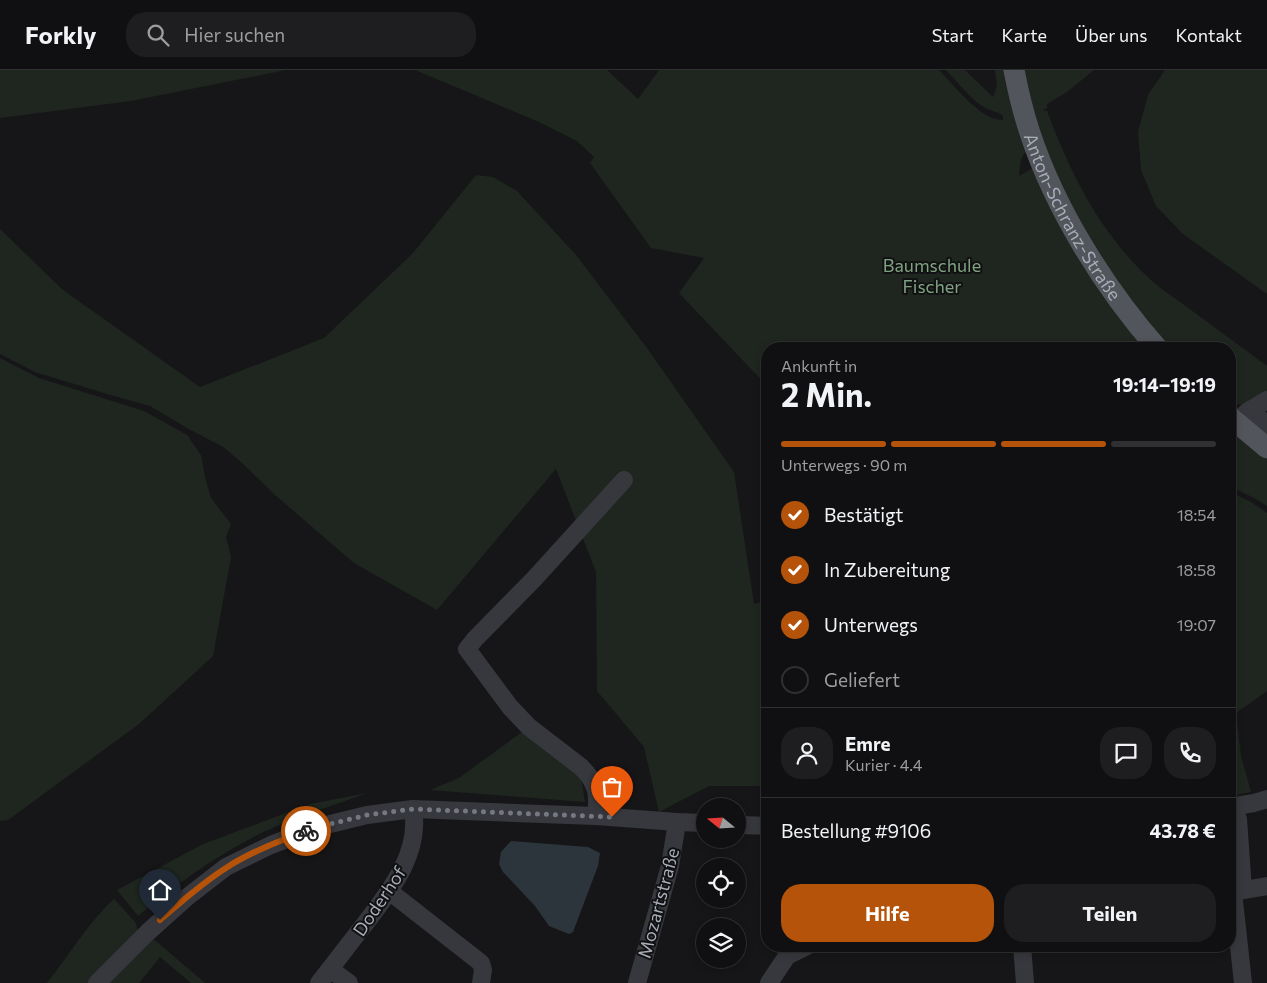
<!DOCTYPE html>
<html lang="de">
<meta charset="utf-8">
<style>
:root{--surface:#101012;--page:#1e1e20;--text:#f1f3f6;--muted:#9c9d9f;--line:#303032;--accent:#b45309}
body{margin:0;font-family:Commissioner,sans-serif;background:var(--page);color:var(--text);height:100vh;display:flex;flex-direction:column;font-size:19px;white-space:nowrap}
*{box-sizing:border-box;margin:0}
p{font-size:16px;color:var(--muted)}
.icon{flex:none;width:28px;height:28px;fill:none;stroke:currentColor;stroke-width:2;stroke-linecap:round;stroke-linejoin:round}
.map{position:relative;flex:1;overflow:hidden}
.sheet{position:absolute;left:761px;top:272px;width:475px;height:610px;display:flex;flex-direction:column;background:var(--surface);border-radius:20px;box-shadow:0 2px 8px #0003,0 0 0 1px var(--line)}
.sheet>*{flex:none}
.needle{width:32px;rotate:288deg}
.fabs{position:absolute;left:696px;top:728px;display:grid;gap:10px}
.fabs a{display:grid;place-items:center;width:50px;height:50px;border-radius:50%;background:var(--surface);box-shadow:0 2px 8px #0003,0 0 0 1px var(--line);font-size:25px}
.pin{position:absolute;display:grid;place-items:center;width:42px;height:42px;color:#fff;margin:-51px -21px;border-radius:50% 50% 50% 0;rotate:-45deg;box-shadow:0 0 5px #0007}
.pin .icon{rotate:45deg}
.courier{position:absolute;display:grid;place-items:center;width:50px;height:50px;margin:-25px;border:4px solid #b45309;border-radius:50%;background:#fff;color:#222;box-shadow:0 1px 6px #0007}
.headline em{font-style:normal;font-weight:700}
.headline div{display:flex;flex-direction:column-reverse}
.headline{display:flex;align-items:center;justify-content:space-between;height:85px;padding:0 20px}
h1{font-size:32px;font-weight:700;line-height:38px}
.bar{display:grid;grid-template-columns:repeat(4,1fr);gap:8px 5px;align-content:center;height:60px;padding:0 20px}
.bar i{height:6px;border-radius:4px;background:var(--line)}
.bar .active{background:var(--accent)}
.bar p{grid-column:span 4}
.line{display:flex;align-items:center;gap:12px;padding:0 20px;border-top:1px solid var(--line)}
.line div{flex:1}
.round{display:grid;place-items:center;flex:none;width:52px;height:52px;border-radius:20px;background:var(--page)}
ol{padding:0 20px;list-style:none}
li{display:flex;align-items:center;gap:15px;height:55px}
li p{margin-inline-start:auto}
li .icon{padding:5px;border-radius:50%;background:var(--accent);color:#fff;stroke-width:4}
li:last-child{color:var(--muted)}
li i{width:28px;height:28px;border:2px solid var(--line);border-radius:50%}
.action{display:flex;gap:10px;margin-top:auto;padding:10px 20px}
.action a{flex:1;height:58px;border-radius:20px;background:var(--accent);color:#fff;font-size:20px;font-weight:700;line-height:58px;text-align:center}
.action a+a{background:var(--page);color:var(--text)}
header{display:flex;align-items:center;gap:30px;box-sizing:border-box;height:70px;padding:0 25px;background:var(--surface);border-bottom:1px solid var(--line)}
header strong{font-size:24px}
nav{display:flex;gap:28px;margin-inline-start:auto;font-size:18px}
.search{width:350px;height:45px;background:var(--page);display:flex;align-items:center;gap:12px;box-sizing:border-box;padding:0 18px;border-radius:20px;color:var(--muted);font-size:19px}
.map>svg:first-child{display:block}
.green{fill:#1e261f}
.water{fill:#2c353c}
.lines{fill:none;stroke-linecap:round;stroke-linejoin:round}
.minor{stroke:#37383d;stroke-width:18}
.major{stroke:#53555c;stroke-width:21}
.done{stroke:#757880;stroke-width:5;stroke-dasharray:0 9}
.route{stroke:#b45309;stroke-width:6}
.labels{text-anchor:middle;dominant-baseline:central;stroke-width:4;stroke-linejoin:round;paint-order:stroke}
.street-label{font-size:18px;fill:#a8adb8;stroke:#111113}
.park-label{font-size:18px;fill:#7fa381;stroke:#111113}
</style>
<header>
<strong>Forkly</strong>
<div class="search"><svg class="icon" aria-label="search" viewBox="0 0 24 24"><circle cx="10" cy="10" r="6"/><path d="M15 15l6 6"/></svg>Hier suchen</div>
<nav><a>Start</a><a>Karte</a><a>Über uns</a><a>Kontakt</a></nav>
</header>
<div class="map">
<svg width="1267" height="913" viewBox="0 0 1267 913">
<rect width="100%" height="100%" fill="#161618"/>
<!-- green -->
<g class="green">
<path d="M0,0H286L131,31L0,48Z"/>
<path d="M415,0H607L638,29L659,0H939C954,15 981,51 1003,50V46C997,41 990,41 984,37C971,30 957,11 946,0H965L993,27L997,16L995,0H1006L1026,81L1021,89L1019,106L1033,98L1150,279H768L767,316L679,223L704,188L651,178L590,93L594,87L577,71L539,52Z"/>
<path d="M1021,0H1094L1067,22L1047,34V38L1043,40L1047,41C1071,105 1100,163 1151,210C1163,221 1178,230 1191,240C1216,259 1242,277 1267,296V326C1254,332 1244,339 1230,331V279H1170L1121,221L1055,107Z"/>
<path d="M1165,0H1267V224L1183,164L1156,136L1141,100L1138,62L1148,25Z"/>
<path d="M476,105L493,107L517,121L576,185L647,278L734,402L754,534L767,530V716H709L659,742L644,677L597,621L596,502L556,399L437,540L354,493L275,425L240,391L223,377L187,358L150,336L107,324L35,302L0,284V159L63,220L200,317L324,268L413,183Z"/>
<path d="M0,288L39,308L144,341L187,365L201,385L205,407L211,428L231,454L226,467L231,487L213,586L139,654L8,750L0,751Z"/>
<path d="M1230,355L1267,387V436L1256,429L1230,416Z"/>
<path d="M1230,422L1251,432L1267,443V621L1236,643L1241,686L1251,722L1230,726Z"/>
<path d="M526,659L581,707L585,732L430,720L459,708Z"/>
<path d="M367,723C335,735 302,745 270,759C222,781 178,813 138,846L117,820L203,774L310,734Z"/>
<path d="M114,829L136,853L138,862L90,913H47C69,885 88,853 114,829Z"/>
<path d="M151,867L205,913H191L160,887L139,913H105Z"/>
</g>
<!-- water -->
<path class="water" d="M511,771L588,777L600,783L598,796L573,862L569,864L549,856L535,836L503,802L499,794L501,782Z"/>
<g class="lines">
<!-- minor -->
<g class="minor">
<path d="M1250,340L1267,355"/>
<path d="M1236,352L1247,342L1267,330"/>
<path d="M1230,737L1254,733L1267,729"/>
<path d="M596,746C599,724 597,713 581,697L529,657L510,637L467,579L475,569L534,509L624,410"/>
<path d="M1238,749L1243,820"/>
<path d="M738,755L768,756"/>
<path d="M389,821L481,893L483,900L481,913"/>
<path d="M1233,822L1243,913"/>
<path d="M1233,822L1267,816"/>
<path d="M1022,876L1025,913"/>
<path d="M330,899L349,913"/>
<path d="M97,913L148,862L186,828L226,797L271,775L318,757L367,745L413,739L596,746L677,752L705,753"/>
<path d="M319,913C334,894 349,874 364,855C389,822 421,784 413,739"/>
<path d="M637,913L670,796L677,752"/>
<path d="M769,913L787,886L807,876"/>
</g>
<!-- major -->
<g class="major">
<path id="s1" d="M1014,0C1018,21 1023,42 1030,63C1055,139 1105,219 1158,279"/>
<path d="M1230,347L1267,378"/>
</g>
</g>
<g class="lines">
<!-- done -->
<path class="done" d="M306,761L318,757L367,745L413,739L612,747"/>
<!-- route -->
<path class="route" d="M160,850C181,832 202,813 226,798C250,782 280,771 306,761"/>
</g>
<g class="labels">
<!-- street labels -->
<g class="street-label">
<text stroke="none"><textPath href="#s1" startOffset="159">Anton-Schranz-Straße</textPath></text>
<text transform="translate(379 831) rotate(-56)">Doderhof</text>
<text transform="translate(658 833) rotate(-75)">Mozartstraße</text>
</g>
<!-- park labels -->
<g class="park-label">
<text x="932" y="195">Baumschule<tspan x="932" dy="21">Fischer</tspan></text>
</g>
</g>
</svg>
<div class="fabs">
<a><svg class="needle" viewBox="-14 -14 28 28"><path d="M0-13l5 13h-10z" fill="#e53935"/><path d="M0 13l5-13h-10z" fill="#9c9d9f"/></svg></a>
<a><svg class="icon" aria-label="locate" viewBox="0 0 24 24"><circle cx="12" cy="12" r="6"/><path d="M12 2v4M12 18v4M2 12h4M18 12h4"/></svg></a>
<a><svg class="icon" aria-label="layers" viewBox="0 0 24 24"><path d="M12 4l9 5-9 5-9-5zM3 14l9 5 9-5"/></svg></a>
</div>
<div class="pin" style="left:612px;top:747px;background:#ea580c"><svg class="icon" aria-label="bag" viewBox="0 0 24 24"><path d="M5 8h14l-1 12H6zM9 8a3 3 0 0 1 6 0"/></svg></div>
<div class="pin" style="left:160px;top:850px;background:#1f2937"><svg class="icon" aria-label="home" viewBox="0 0 24 24"><path d="M3 11l9-7 9 7M6 9v11h12V9"/></svg></div>
<div class="courier" style="left:306px;top:761px"><svg class="icon" aria-label="bike" viewBox="0 0 24 24"><circle cx="6" cy="16" r="4"/><circle cx="18" cy="16" r="4"/><path d="M6 16l4-8h5l3 8M10 8l3 8H6M13 5h3"/></svg></div>
<section class="sheet">
<div class="headline"><div><h1>2 Min.</h1><p>Ankunft in</p></div><em>19:14–19:19</em></div>
<div class="bar"><i class="active"></i><i class="active"></i><i class="active"></i><i></i><p>Unterwegs · 90 m</p></div>
<ol>
<li><svg class="icon" aria-label="check" viewBox="0 0 24 24"><path d="M5 12l5 5 9-10"/></svg>Bestätigt<p>18:54</p></li>
<li><svg class="icon" aria-label="check" viewBox="0 0 24 24"><path d="M5 12l5 5 9-10"/></svg>In Zubereitung<p>18:58</p></li>
<li><svg class="icon" aria-label="check" viewBox="0 0 24 24"><path d="M5 12l5 5 9-10"/></svg>Unterwegs<p>19:07</p></li>
<li><i></i>Geliefert</li>
</ol>
<div class="line" style="height:90px"><a class="round"><svg class="icon" aria-label="person" viewBox="0 0 24 24"><circle cx="12" cy="8" r="4"/><path d="M4 21q1-7 8-7t8 7"/></svg></a><div><b>Emre</b><p>Kurier · 4.4</p></div><a class="round"><svg class="icon" aria-label="chat" viewBox="0 0 24 24"><path d="M4 5h16v11H9l-5 4z"/></svg></a><a class="round"><svg class="icon" aria-label="phone" viewBox="0 0 24 24"><path d="M5 4h4l2 5-3 2q2 4 5 5l2-3 5 2v4C11 20 4 13 5 4z"/></svg></a></div>
<div class="line" style="height:65px"><div>Bestellung #9106</div><b>43.78 €</b></div>
<div class="action"><a>Hilfe</a><a>Teilen</a></div>
</section>
</div>
